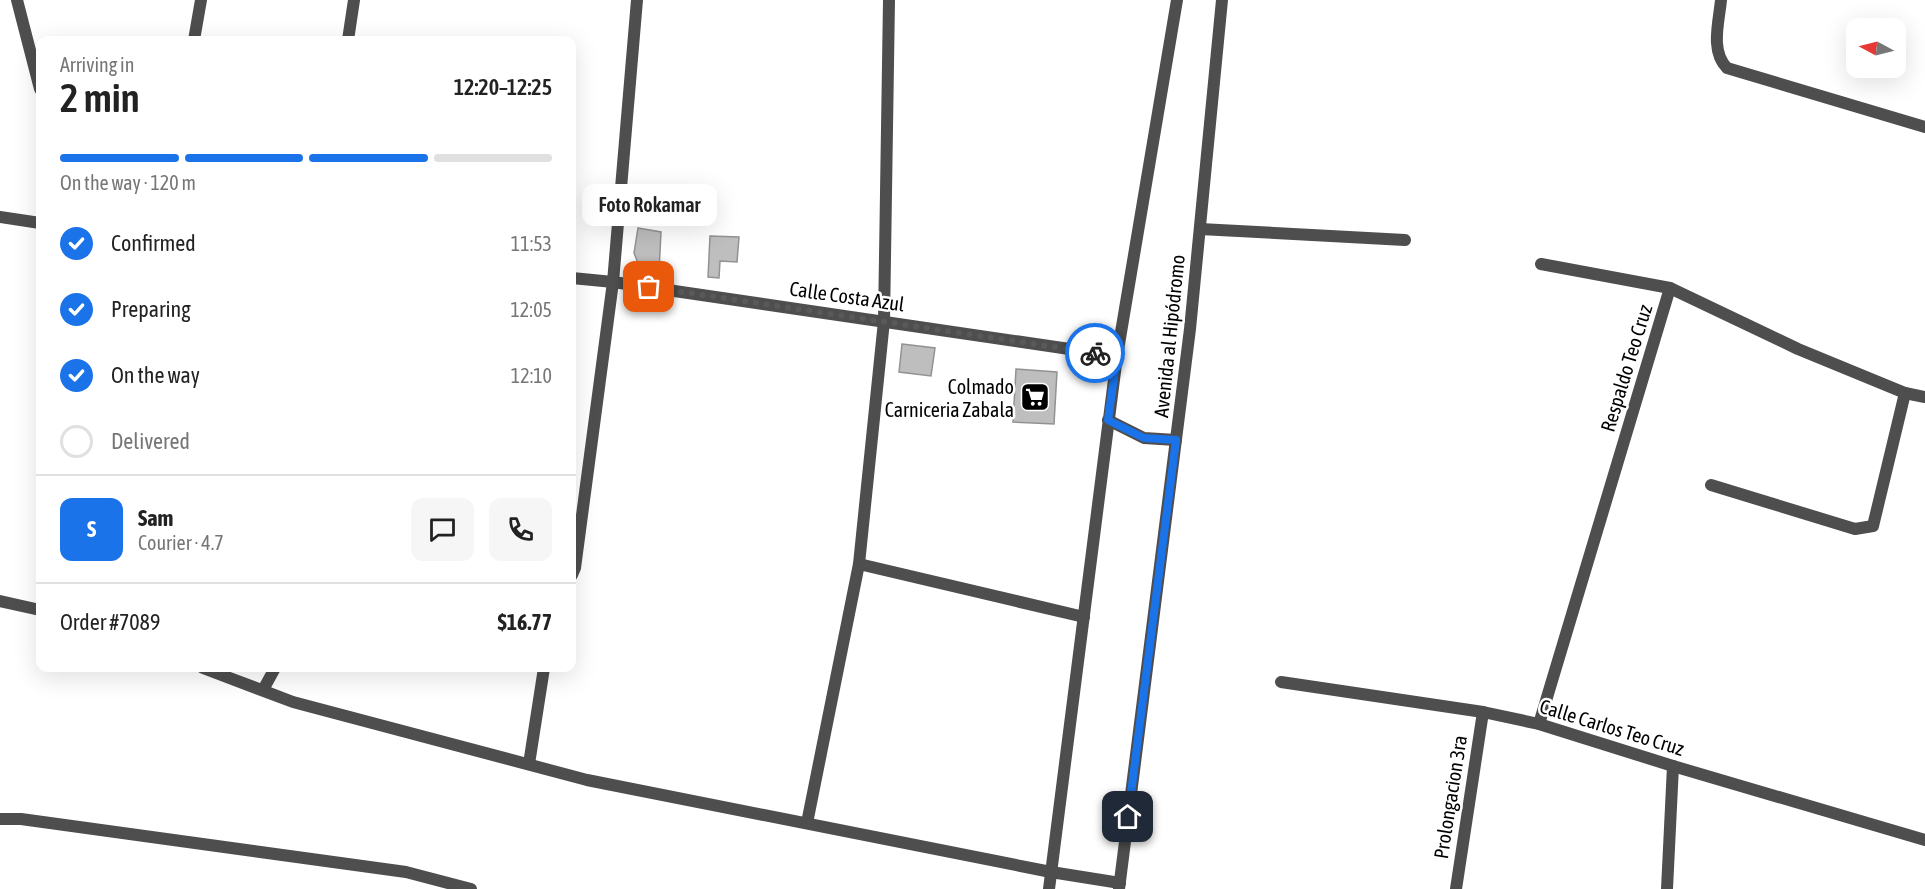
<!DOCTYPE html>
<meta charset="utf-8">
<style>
:root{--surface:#fff;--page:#f6f6f6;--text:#222;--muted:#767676;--line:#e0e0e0;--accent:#1a73e8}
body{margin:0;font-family:"Asap Condensed",sans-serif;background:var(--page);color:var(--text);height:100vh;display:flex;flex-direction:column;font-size:22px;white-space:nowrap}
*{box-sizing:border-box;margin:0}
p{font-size:20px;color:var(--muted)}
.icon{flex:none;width:33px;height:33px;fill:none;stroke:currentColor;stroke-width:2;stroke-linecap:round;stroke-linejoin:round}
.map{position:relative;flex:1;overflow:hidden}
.sheet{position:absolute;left:36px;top:36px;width:540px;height:636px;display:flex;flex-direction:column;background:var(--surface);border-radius:12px;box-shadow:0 6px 24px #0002}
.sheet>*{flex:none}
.needle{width:39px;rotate:277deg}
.controls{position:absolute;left:1846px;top:18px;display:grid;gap:12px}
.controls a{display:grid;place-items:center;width:60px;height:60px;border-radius:12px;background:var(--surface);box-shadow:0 6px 24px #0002;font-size:30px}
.pin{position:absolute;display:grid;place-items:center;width:51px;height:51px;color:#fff;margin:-26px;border-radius:12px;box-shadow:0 3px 9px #0006}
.courier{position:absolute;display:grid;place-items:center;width:60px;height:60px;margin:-30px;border:4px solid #1a73e8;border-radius:50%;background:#fff;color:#222;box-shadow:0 2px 8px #0007}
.bubble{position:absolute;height:42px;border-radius:12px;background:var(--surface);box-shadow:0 6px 24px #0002;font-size:20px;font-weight:600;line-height:42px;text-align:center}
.summary em{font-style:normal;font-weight:600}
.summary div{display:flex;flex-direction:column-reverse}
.summary{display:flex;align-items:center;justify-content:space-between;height:102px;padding:0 24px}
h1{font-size:39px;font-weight:600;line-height:45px}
.bar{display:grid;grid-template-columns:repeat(4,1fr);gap:9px 6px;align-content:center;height:72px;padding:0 24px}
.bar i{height:8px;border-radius:4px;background:var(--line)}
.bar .active{background:var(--accent)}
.bar p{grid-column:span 4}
.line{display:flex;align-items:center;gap:15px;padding:0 24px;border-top:2px solid var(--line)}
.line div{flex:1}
.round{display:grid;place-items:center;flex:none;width:63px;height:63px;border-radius:12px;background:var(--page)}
ol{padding:0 24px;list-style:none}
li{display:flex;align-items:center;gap:18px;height:66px}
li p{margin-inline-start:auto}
li .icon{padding:6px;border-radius:50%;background:var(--accent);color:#fff;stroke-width:4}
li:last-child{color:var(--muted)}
li i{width:33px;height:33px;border:3px solid var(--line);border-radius:50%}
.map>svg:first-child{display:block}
.building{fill:#bebebe;stroke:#929292;stroke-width:1.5}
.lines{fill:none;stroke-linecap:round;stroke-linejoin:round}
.minor{stroke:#4e4e4e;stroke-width:12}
.done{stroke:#595959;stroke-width:6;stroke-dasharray:0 10.8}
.route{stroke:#1a73e8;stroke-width:8}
.labels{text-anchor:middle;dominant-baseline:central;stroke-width:5;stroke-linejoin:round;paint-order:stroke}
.street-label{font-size:20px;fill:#000;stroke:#fff}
.poi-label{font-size:20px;fill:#000;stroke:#fff;text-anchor:end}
</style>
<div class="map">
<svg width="1925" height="889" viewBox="0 0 1925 889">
<rect width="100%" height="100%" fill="#fff"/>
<!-- building -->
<g class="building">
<path d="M638,228L661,232L659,272L640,268L634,253Z"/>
<path d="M710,236L739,237L737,262L720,261L719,278L708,277Z"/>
<path d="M902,344L935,348L931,376L899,372Z"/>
<path d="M1016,369L1057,372L1054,424L1013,422Z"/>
</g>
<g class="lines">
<!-- minor -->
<g class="minor">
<path d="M17,0L40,89"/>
<path d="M1721,0C1719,22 1710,51 1727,68L1925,127"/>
<path d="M194,40L201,0"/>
<path d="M348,40L354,0"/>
<path d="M0,217L40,223"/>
<path d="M1200,229L1405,240"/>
<path d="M1541,264L1670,288L1798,349L1905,393L1925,397"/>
<path d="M572,278L613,282L1117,356"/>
<path d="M1108,420L1144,438L1176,440"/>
<path d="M1711,485L1855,529L1873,526L1905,393"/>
<path d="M859,564L1084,617"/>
<path d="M572,575L575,568L613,282L637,0"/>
<path d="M0,601L40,610"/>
<path d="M203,668L293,702L587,780L1051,872L1120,883"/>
<path d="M1281,682L1483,712L1539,724L1673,766L1925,840"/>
<path d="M263,690L275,668"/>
<path d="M1539,724L1670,288"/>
<path d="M529,764L544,668"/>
<path d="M0,819H21L406,872L471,889"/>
<path d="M807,823L859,564L884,321L889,0"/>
<path d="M1049,889L1117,356L1177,0"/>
<path d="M1119,889L1190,329L1222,0"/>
<path d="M1456,889L1483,712"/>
<path d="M1667,889L1673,766"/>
</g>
</g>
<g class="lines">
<!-- done -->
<path class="done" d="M649,287L1095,353"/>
<!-- route -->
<path class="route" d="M1095,353L1117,356L1108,420L1144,438L1176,440L1128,817"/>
</g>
<!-- icons -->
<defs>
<g id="supermarket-square" transform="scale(1.5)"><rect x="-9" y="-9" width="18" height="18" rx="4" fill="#000" stroke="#fff"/><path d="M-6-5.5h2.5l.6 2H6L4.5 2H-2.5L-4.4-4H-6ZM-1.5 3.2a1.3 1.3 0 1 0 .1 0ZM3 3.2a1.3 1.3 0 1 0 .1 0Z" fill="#fff"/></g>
</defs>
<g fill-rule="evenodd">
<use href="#supermarket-square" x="1035" y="397"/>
</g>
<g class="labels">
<!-- street labels -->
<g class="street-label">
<text transform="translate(847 296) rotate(8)">Calle Costa Azul</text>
<text transform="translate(1169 336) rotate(-84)">Avenida al Hipódromo</text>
<text transform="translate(1626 368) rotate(-73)">Respaldo Teo Cruz</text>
<text transform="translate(1612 727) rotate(17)">Calle Carlos Teo Cruz</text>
<text transform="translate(1450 797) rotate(-81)">Prolongacion 3ra</text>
</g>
<!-- poi labels -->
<g class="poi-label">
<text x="1014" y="386">Colmado<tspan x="1014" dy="23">Carniceria Zabala</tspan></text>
</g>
</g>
</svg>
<div class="controls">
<a><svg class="needle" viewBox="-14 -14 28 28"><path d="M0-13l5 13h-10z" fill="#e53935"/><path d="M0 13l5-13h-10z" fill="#767676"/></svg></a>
</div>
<div class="pin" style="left:649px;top:287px;background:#ea580c"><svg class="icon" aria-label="bag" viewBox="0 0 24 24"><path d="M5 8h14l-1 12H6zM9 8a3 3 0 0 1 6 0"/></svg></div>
<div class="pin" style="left:1128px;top:817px;background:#1f2937"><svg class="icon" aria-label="home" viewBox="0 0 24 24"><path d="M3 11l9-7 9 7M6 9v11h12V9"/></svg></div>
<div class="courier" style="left:1095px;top:353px"><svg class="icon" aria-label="bike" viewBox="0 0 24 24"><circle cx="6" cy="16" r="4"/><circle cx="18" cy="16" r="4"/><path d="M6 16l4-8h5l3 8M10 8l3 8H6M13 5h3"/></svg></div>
<div class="bubble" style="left:582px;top:184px;width:135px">Foto Rokamar</div>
<section class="sheet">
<div class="summary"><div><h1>2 min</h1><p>Arriving in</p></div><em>12:20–12:25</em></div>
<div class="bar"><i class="active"></i><i class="active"></i><i class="active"></i><i></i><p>On the way · 120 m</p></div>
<ol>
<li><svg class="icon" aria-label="check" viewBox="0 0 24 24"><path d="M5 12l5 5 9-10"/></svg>Confirmed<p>11:53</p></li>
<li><svg class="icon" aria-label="check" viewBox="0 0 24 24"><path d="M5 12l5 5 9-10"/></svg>Preparing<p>12:05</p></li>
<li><svg class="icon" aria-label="check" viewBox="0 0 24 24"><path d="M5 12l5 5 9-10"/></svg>On the way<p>12:10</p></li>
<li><i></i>Delivered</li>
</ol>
<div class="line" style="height:108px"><b class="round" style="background:var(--accent);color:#fff">S</b><div><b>Sam</b><p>Courier · 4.7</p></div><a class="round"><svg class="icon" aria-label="chat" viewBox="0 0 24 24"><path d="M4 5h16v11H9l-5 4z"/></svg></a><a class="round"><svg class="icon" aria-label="phone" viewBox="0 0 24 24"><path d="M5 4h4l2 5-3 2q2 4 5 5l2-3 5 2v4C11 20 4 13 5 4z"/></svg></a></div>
<div class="line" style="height:78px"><div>Order #7089</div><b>$16.77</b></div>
</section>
</div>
